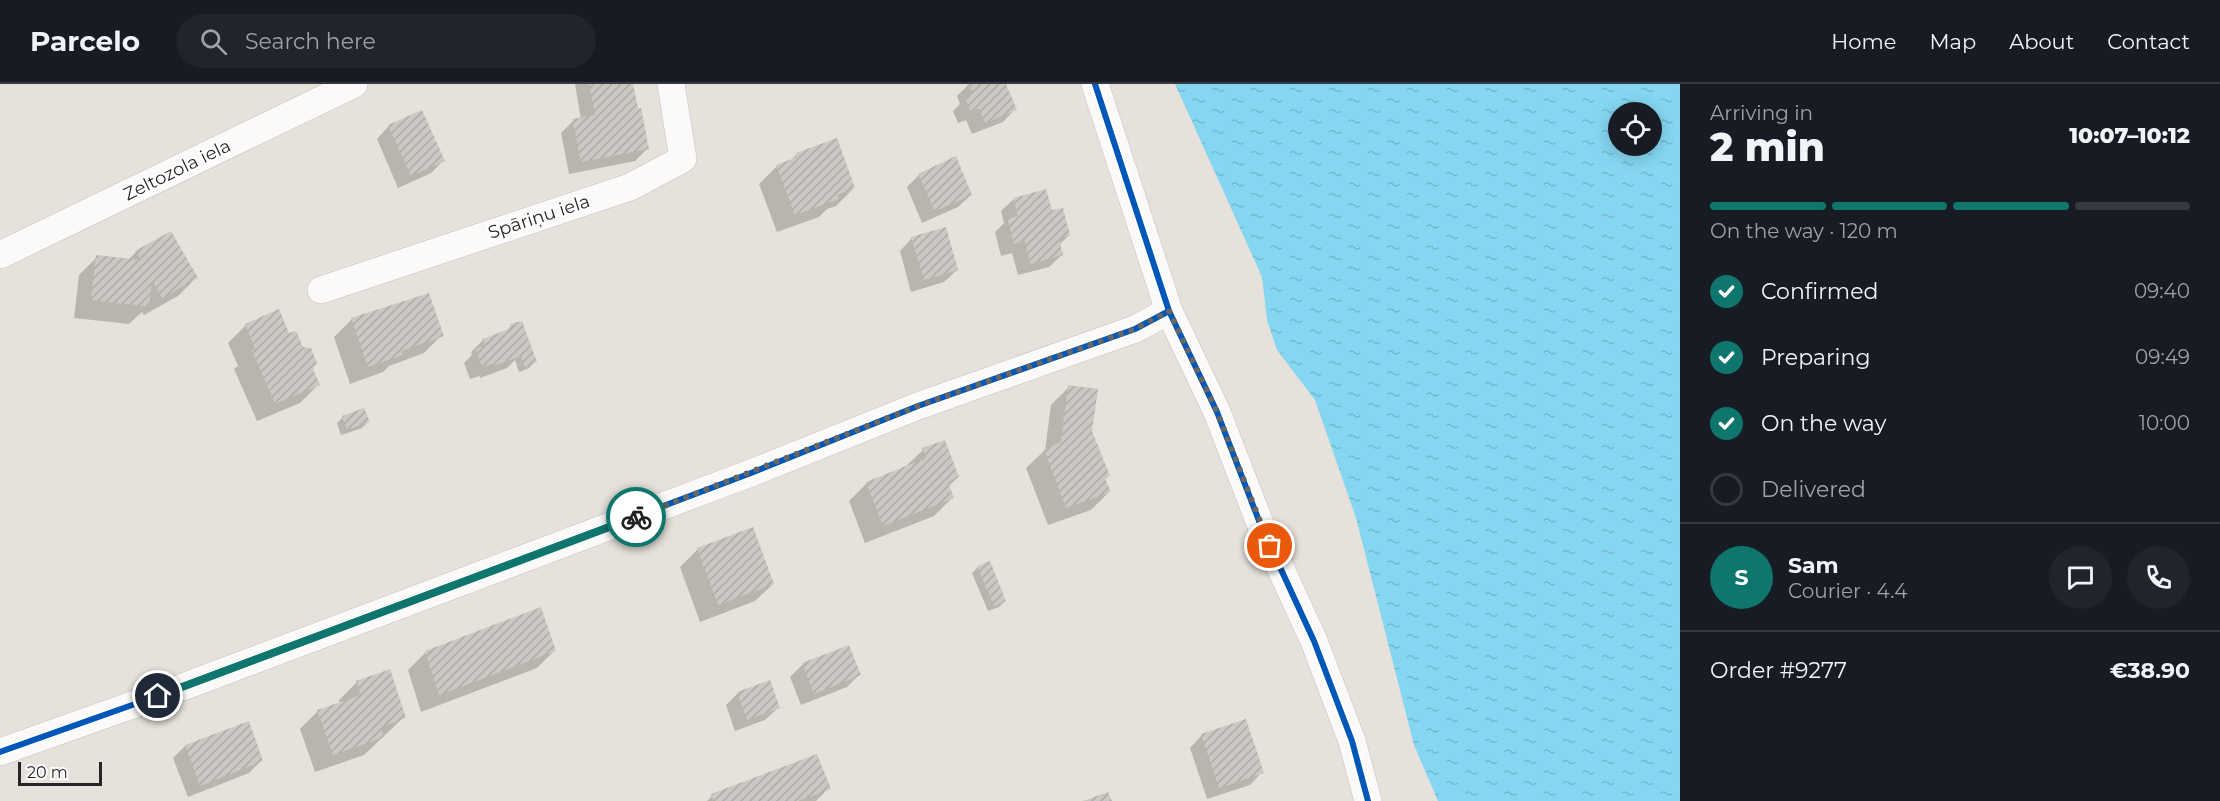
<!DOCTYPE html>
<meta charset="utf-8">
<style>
:root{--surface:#171b24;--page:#20242c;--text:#f1f3f6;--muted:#9ea1a6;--line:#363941;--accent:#0f766e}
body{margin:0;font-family:Montserrat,sans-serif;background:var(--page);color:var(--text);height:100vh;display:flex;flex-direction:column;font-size:22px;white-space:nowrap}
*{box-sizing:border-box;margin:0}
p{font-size:20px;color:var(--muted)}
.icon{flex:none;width:33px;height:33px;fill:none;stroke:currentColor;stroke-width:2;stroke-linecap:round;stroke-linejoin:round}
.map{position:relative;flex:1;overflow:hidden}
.drawer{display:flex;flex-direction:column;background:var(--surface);width:540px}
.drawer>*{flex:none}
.controls{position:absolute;left:1608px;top:18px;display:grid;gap:12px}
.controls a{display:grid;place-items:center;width:54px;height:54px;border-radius:50%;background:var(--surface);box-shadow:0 3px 15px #0003;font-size:30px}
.scale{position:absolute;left:18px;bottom:15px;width:84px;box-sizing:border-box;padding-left:6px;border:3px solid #262626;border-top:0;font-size:16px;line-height:21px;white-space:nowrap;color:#262626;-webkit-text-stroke:4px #fff;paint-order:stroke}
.pin{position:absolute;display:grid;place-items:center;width:51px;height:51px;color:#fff;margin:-26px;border:3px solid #fff;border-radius:50%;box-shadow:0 2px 6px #0007}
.courier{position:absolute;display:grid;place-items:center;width:60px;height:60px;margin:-30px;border:4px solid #0f766e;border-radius:50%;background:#fff;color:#222;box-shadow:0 2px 8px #0007}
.head em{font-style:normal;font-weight:800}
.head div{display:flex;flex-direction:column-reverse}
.head{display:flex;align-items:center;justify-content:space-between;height:102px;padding:0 30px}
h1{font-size:39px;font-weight:800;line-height:45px}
.bar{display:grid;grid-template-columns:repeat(4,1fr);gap:9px 6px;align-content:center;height:72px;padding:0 30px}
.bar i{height:8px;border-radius:4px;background:var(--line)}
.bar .selected{background:var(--accent)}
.bar p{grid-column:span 4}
.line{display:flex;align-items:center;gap:15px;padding:0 30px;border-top:2px solid var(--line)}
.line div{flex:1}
.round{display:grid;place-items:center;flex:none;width:63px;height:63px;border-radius:32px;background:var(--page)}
ol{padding:0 30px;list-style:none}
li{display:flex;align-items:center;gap:18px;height:66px}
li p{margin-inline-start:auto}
li .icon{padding:6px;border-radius:50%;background:var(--accent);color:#fff;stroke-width:4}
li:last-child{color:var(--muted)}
li i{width:33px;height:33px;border:3px solid var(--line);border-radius:50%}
header{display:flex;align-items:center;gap:36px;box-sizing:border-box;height:84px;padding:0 30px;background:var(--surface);border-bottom:2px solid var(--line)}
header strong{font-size:28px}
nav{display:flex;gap:33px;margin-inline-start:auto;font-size:21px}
.search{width:420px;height:54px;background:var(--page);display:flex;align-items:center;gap:15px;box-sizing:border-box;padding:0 21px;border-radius:33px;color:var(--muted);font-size:22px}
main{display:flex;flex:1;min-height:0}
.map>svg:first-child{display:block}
.water{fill:url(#water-ripples);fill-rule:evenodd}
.shadow{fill:#0003}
.building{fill:url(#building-hatch)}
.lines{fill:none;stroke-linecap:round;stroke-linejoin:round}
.minor-casing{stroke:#c2c1c2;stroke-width:28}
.minor{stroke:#fbfaf9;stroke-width:27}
.cycleway-casing{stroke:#fff;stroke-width:10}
.cycleway{stroke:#0057b8;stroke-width:6}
.done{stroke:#696765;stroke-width:6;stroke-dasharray:0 10.8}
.route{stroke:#0f766e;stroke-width:8}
.labels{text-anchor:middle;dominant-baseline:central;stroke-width:5;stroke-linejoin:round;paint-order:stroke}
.street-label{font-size:18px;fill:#262626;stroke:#fff}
</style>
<header>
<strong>Parcelo</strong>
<div class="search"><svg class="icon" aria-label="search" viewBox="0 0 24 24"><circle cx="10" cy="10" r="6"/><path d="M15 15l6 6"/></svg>Search here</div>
<nav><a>Home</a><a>Map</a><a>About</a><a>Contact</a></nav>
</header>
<main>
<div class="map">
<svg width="1680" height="717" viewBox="0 0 1680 717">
<defs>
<pattern id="water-ripples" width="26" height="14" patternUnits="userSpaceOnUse" patternTransform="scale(1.5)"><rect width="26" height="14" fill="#85d7f1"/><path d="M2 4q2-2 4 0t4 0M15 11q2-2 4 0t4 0" fill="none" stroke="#73b8ce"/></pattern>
<pattern id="building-hatch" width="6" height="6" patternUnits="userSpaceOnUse" patternTransform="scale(1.5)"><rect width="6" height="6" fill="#cbc7c2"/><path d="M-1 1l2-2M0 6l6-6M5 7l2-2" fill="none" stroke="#aeaba7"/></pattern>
</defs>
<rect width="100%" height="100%" fill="#e6e1da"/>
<!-- water -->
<path class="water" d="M1175,0H1680V717H1438L1414,661L1356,434L1315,316L1277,266L1267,236L1262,193ZM1618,28H1652V62H1618Z"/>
<!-- shadow -->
<g class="shadow">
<path d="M575,0H632L647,65L635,77L569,90L561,49L573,37L581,35Z"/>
<path d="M969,0H1005L1015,25L1003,38L972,50L966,36L958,39L953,27L960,20L957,12Z"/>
<path d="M389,42L443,77L431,89L398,104L377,55Z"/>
<path d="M797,70L854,104L836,122L827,125L819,133L777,148L759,100L777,82L790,77Z"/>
<path d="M919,91L971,111L958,123L922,139L907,103Z"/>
<path d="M1014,115L1051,128L1069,151L1059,161L1062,171L1049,183L1018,191L1012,169L1001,172L995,148L1004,139L1001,127Z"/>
<path d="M912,154L957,186L944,198L911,208L900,167Z"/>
<path d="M136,168L196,194L178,212L144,231L142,228L129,240L74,234L79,191L97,173L128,176Z"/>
<path d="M352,235L442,251L424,269L389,282L383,288L350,300L334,253Z"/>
<path d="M246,241L311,285L318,301L300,319L257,337L234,285L238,282L228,259Z"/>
<path d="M511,242L535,278L529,284L519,288L515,276L507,284L480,294V292L470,295L464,279L472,271L471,268L483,256L505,248Z"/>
<path d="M1069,303L1108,392L1104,396L1109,408L1091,426L1048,441L1026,384L1045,366L1051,321Z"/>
<path d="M343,333L368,338L362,344L341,351L337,339Z"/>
<path d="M923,366L958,393L948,403L952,414L934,432L865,459L849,417L867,399L904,384Z"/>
<path d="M698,465L773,500L755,517L700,538L680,483Z"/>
<path d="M978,483L1005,517L999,523L988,527L972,489Z"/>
<path d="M555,566L537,584L421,628L408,586L426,568Z"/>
<path d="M803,580L859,591L847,603L801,621L790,593Z"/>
<path d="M357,598L404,633L364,671L315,688L300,645L318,627L340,620L339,616Z"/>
<path d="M738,609L778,624L765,636L735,647L726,621Z"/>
<path d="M1202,651L1262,688L1250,701L1207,715L1190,664Z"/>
<path d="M185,662L261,677L249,689L188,713L173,674Z"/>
<path d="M829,704L816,717H707L712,712Z"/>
</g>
<!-- building -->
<g class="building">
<path d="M589,0H633L638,24H641L649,65L581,78L572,35L595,31Z"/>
<path d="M969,0H1006L1017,26L985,39L979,24L971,28L965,14L973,10Z"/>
<path d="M422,26L445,77L411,92L388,41Z"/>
<path d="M837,54L855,104L837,111L839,115L795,131L776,81L797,73L796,69Z"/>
<path d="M956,72L972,111L935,127L918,90Z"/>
<path d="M1046,105L1052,126L1063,124L1070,151L1059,154L1063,171L1030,180L1025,157L1014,160L1007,134L1018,132L1013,114Z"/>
<path d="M946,143L958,186L924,196L911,153Z"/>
<path d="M171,147L198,194L162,214L152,196L149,223L91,216L96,171L141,176L135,167Z"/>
<path d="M429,209L444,252L401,267L403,271L368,283L351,234Z"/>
<path d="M279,225L289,249L296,247L303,263L311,264L317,279L313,285L320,301L275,320L252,266L255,265L245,240Z"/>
<path d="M522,237L537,278L525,283L521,272L493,282L492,280L482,283L476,265L485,262L483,255L511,244L510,240Z"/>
<path d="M1068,301L1098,305L1092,347L1110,392L1105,394L1111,408L1066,424L1044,365L1061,358Z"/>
<path d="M364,324L370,338L347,346L342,332Z"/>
<path d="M945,356L959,393L948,398L954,414L883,442L866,398L926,374L922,364Z"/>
<path d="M753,443L774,500L718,521L697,464Z"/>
<path d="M990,477L1006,517L994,522L977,482Z"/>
<path d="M541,523L556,567L439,611L425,567Z"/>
<path d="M849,561L861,591L814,610L802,579Z"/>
<path d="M390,585L406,634L381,643L384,653L333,671L317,626L361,611L356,597Z"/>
<path d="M770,596L780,624L747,636L737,608Z"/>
<path d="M1246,635L1264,689L1219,704L1201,650Z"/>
<path d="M249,637L263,677L200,702L185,661Z"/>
<path d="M817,670L831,705L798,717H714L711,710Z"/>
<path d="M1108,708L1112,717H1083Z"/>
</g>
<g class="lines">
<!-- minor casing -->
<g class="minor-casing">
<g id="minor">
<path d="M1095,0L1169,227L1217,328L1261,442L1314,557L1352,657L1368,717"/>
<path d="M0,171L354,0"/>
<path d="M321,206L630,103L683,75L671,0"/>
<path d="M0,668L180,604L751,389L918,322L1135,245L1169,227"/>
</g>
</g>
<!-- minor -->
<use href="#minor" class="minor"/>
<!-- cycleway casing -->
<g class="cycleway-casing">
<g id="cycleway">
<path d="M1095,0L1169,227L1217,328L1261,442L1314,557L1352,657L1368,717"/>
<path d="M0,668L180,604L751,389L918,322L1135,245L1169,227"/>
</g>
</g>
<!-- cycleway -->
<use href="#cycleway" class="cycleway"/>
</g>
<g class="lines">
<!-- done -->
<path class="done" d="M636,433L918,322L1135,245L1169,227L1217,328L1270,462"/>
<!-- route -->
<path class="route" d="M158,612L636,433"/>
</g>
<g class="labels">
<!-- street labels -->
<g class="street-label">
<text transform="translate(177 86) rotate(-26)">Zeltozola iela</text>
<text transform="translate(539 133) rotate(-18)">Spāriņu iela</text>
</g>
</g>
</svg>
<div class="controls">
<a><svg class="icon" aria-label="locate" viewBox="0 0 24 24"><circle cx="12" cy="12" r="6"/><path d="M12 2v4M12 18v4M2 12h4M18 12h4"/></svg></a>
</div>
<div class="scale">20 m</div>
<div class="pin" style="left:1270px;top:462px;background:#ea580c"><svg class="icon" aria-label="bag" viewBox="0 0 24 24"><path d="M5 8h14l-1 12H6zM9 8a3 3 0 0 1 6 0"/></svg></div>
<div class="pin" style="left:158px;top:612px;background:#1f2937"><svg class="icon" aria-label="home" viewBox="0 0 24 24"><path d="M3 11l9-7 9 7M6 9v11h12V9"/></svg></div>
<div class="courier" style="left:636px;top:433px"><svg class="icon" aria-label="bike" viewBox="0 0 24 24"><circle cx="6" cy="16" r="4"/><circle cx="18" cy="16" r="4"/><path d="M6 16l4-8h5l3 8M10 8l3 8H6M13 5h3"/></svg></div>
</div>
<section class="drawer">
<div class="head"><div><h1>2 min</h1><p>Arriving in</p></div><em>10:07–10:12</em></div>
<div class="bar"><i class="selected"></i><i class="selected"></i><i class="selected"></i><i></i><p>On the way · 120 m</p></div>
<ol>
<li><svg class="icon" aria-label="check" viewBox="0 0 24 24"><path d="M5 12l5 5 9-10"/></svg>Confirmed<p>09:40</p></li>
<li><svg class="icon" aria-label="check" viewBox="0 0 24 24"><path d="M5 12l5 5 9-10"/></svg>Preparing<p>09:49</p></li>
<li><svg class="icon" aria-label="check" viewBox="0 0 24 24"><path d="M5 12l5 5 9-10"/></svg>On the way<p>10:00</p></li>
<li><i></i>Delivered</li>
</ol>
<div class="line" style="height:108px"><b class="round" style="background:var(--accent);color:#fff">S</b><div><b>Sam</b><p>Courier · 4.4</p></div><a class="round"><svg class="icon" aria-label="chat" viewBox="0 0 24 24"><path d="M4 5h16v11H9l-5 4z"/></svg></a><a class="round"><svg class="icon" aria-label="phone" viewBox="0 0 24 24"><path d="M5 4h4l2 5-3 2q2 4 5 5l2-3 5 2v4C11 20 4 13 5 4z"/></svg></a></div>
<div class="line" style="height:78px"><div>Order #9277</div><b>€38.90</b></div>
</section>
</main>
